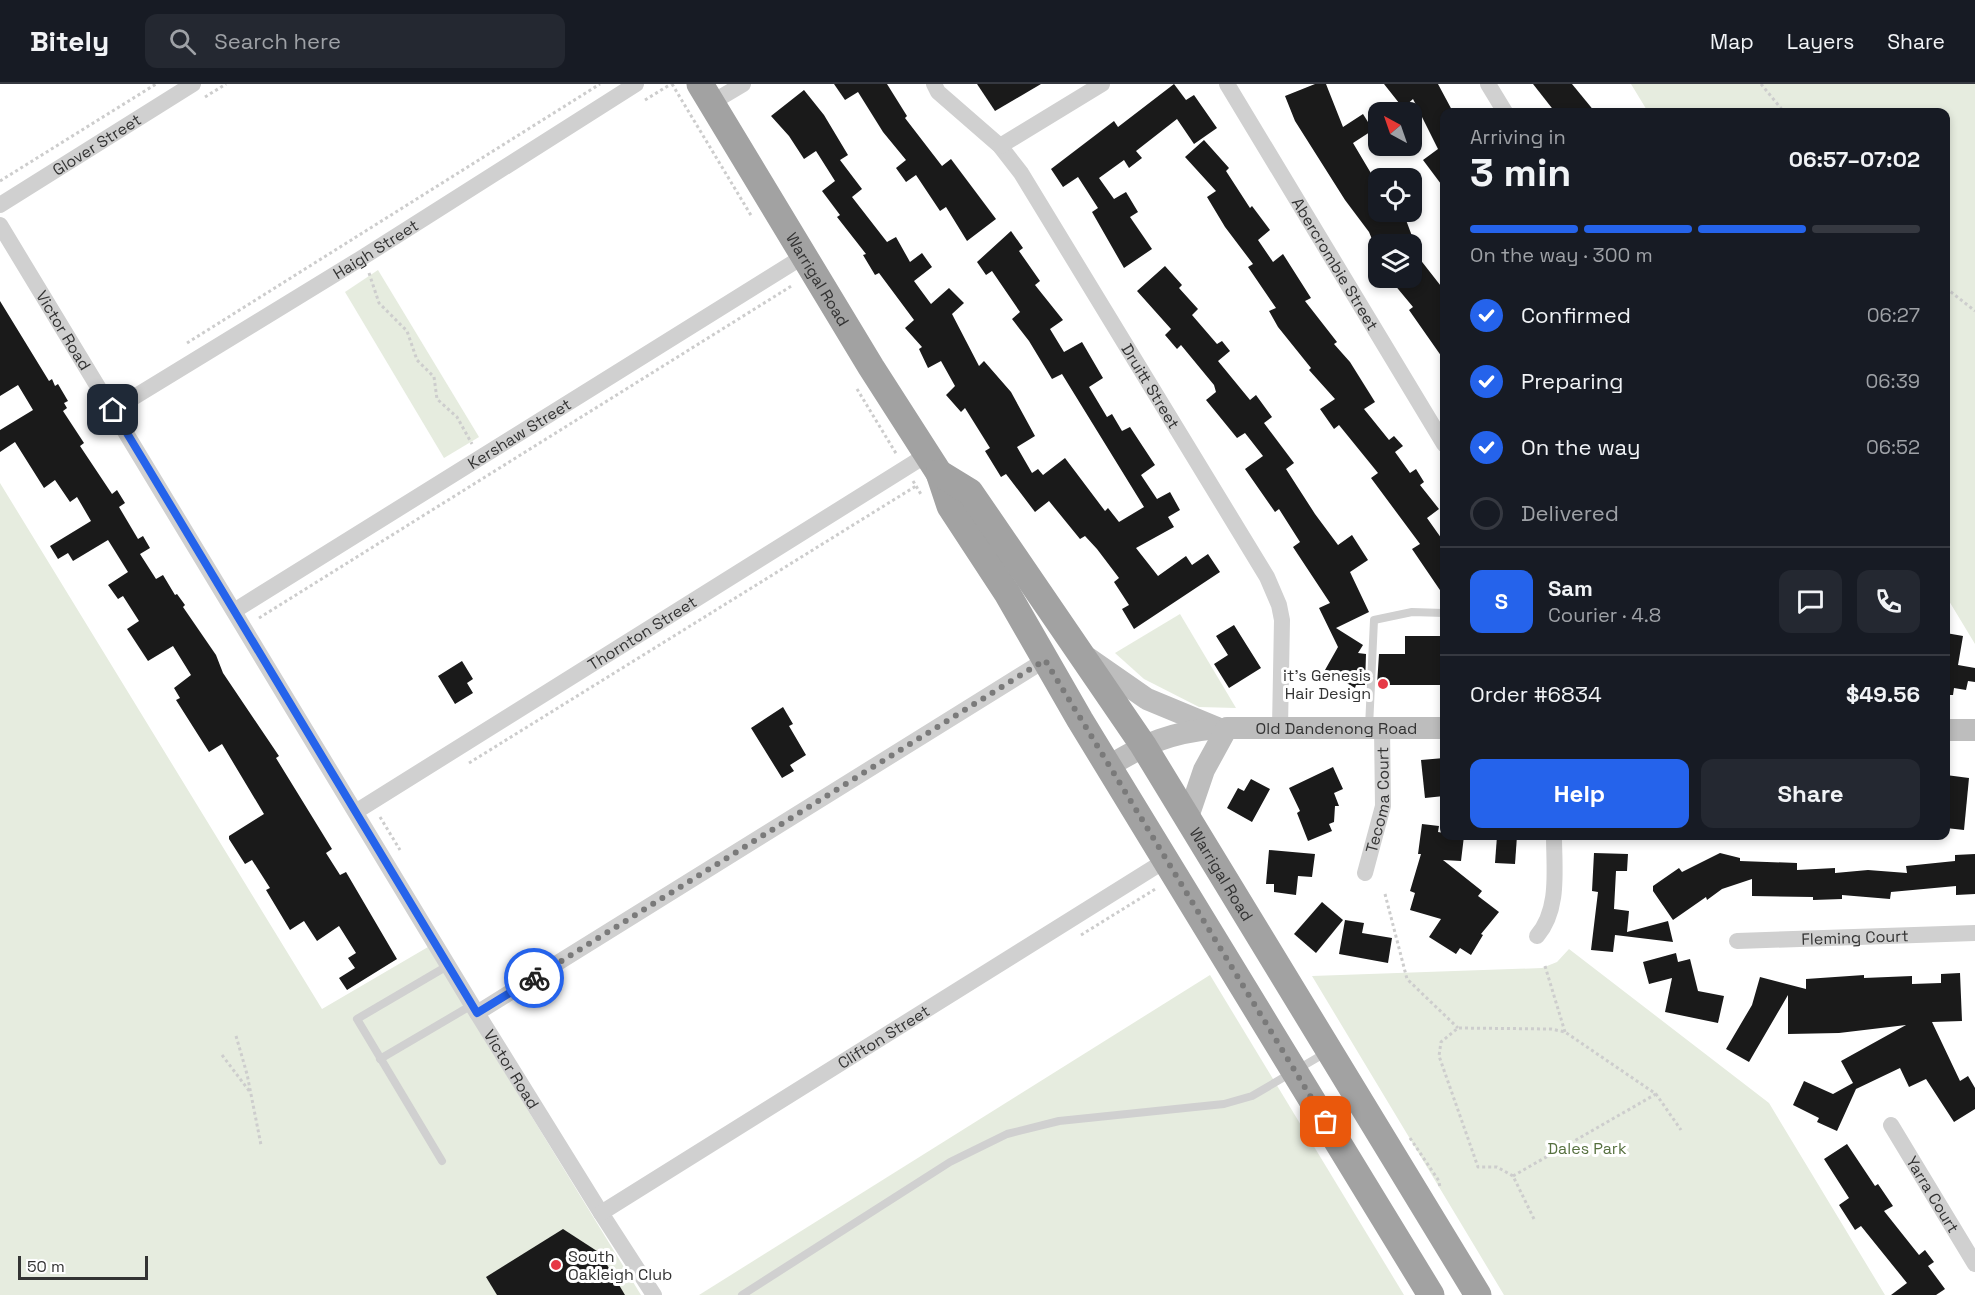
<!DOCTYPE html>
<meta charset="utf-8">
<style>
:root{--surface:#171b24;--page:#242831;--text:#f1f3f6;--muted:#9ea1a6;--line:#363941;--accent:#2563eb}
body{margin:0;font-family:"Space Grotesk",sans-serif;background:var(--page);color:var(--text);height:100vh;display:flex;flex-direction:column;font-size:22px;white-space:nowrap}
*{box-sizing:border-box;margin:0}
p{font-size:20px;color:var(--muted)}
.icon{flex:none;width:33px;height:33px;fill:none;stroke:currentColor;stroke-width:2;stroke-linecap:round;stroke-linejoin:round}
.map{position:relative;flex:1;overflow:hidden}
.side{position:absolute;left:1440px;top:24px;width:510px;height:732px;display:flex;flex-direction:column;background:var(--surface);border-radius:12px;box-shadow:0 3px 9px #0003}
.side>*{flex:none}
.needle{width:39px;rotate:320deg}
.buttons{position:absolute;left:1368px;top:18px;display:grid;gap:12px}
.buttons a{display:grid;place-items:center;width:54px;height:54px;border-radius:12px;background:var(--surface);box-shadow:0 3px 9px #0003;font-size:30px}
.scale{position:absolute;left:18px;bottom:15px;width:130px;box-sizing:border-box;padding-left:6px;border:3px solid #333;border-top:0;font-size:16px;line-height:21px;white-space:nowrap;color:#333;-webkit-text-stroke:4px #fff;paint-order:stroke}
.pin{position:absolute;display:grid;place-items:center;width:51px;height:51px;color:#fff;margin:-26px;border-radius:12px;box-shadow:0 3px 9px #0006}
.courier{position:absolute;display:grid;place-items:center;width:60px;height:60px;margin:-30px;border:4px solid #2563eb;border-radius:50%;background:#fff;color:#222;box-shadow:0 2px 8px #0007}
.headline em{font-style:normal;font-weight:800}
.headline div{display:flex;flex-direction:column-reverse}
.headline{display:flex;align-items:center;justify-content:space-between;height:102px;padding:0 30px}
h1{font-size:39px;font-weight:800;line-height:45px}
.bar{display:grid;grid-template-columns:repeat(4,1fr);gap:9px 6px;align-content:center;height:72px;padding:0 30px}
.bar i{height:8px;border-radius:4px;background:var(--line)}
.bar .current{background:var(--accent)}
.bar p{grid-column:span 4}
.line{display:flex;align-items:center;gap:15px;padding:0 30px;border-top:2px solid var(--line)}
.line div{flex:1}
.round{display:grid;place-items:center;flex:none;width:63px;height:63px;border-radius:12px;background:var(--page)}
ol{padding:0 30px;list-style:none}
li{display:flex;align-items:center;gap:18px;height:66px}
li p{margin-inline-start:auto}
li .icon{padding:6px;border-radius:50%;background:var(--accent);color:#fff;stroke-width:4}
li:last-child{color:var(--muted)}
li i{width:33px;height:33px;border:3px solid var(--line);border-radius:50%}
.cta{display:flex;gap:12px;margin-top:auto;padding:12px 30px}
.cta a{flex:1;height:69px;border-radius:12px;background:var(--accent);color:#fff;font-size:24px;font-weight:800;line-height:69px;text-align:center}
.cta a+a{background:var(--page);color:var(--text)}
header{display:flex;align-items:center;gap:36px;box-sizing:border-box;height:84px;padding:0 30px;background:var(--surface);border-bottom:2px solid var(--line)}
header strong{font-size:28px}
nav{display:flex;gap:33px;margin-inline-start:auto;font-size:21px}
.search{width:420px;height:54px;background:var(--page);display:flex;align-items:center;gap:15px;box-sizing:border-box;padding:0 21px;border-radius:12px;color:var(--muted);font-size:22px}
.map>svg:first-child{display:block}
.green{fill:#e6ecdf}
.building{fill:#1a1a1a}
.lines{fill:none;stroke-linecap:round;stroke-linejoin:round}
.path{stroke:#cdcdcd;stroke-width:3;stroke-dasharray:3 3;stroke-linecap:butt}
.service{stroke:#d0d0d0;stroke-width:8}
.minor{stroke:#d0d0d0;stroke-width:16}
.secondary{stroke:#bdbdbd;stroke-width:22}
.trunk{stroke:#a2a2a2;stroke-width:27}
.done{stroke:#7a7a7a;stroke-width:6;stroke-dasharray:0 10.8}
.route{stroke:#2563eb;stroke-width:8}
.poi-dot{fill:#e63946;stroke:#fff;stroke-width:2}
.labels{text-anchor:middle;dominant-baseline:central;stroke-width:6;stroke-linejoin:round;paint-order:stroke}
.street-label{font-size:16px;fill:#333;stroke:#fff}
.poi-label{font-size:16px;fill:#333;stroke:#fff;text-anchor:end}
.park-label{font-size:16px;fill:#56703f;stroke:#fff}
</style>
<header>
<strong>Bitely</strong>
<div class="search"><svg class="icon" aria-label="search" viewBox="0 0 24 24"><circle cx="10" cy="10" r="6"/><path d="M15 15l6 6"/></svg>Search here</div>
<nav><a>Map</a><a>Layers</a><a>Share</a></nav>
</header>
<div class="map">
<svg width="1975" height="1211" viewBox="0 0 1975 1211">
<rect width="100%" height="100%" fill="#fff"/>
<!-- green -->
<g class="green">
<path d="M1631,0H1975V560L1946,512V28H1648Z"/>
<path d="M378,186L479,353L444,374L345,208Z"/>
<path d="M0,399L322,925L428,863L641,1211H0Z"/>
<path d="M1180,530L1236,624L1199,623L1144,595L1115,569Z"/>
<path d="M1569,865L1769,1019L1885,1211H1504L1312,892L1542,884L1557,878Z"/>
<path d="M1210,891L1404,1211H699Z"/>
</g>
<!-- building -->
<g class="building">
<path d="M834,0H887L907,32L905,34L942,82L951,75L996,135L967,157L946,123L940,127L916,91L906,98L896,84L906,76L883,48L858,8L845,16Z"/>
<path d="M977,0H1041L995,27Z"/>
<path d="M1174,0L1186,16L1194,11L1217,44L1194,60L1177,35L1136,67L1142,74L1129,84L1124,76L1099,94L1114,115L1126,108L1138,128L1130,133L1152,165L1124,184L1092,128L1098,124L1078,93L1063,103L1051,85L1114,37L1118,43Z"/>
<path d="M1315,0H1326L1343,43L1363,30L1373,46L1353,59L1375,96L1372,97L1378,105V128H1403L1415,160H1374L1369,148L1345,116L1295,37L1285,12Z"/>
<path d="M1384,0H1438L1453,28H1444V104L1423,76L1438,65L1413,15L1403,24Z"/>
<path d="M1533,0H1572L1595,28H1555Z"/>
<path d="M804,6L824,31L848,71L840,76L862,105L852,113L887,158L896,153L910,178L922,169L932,183L914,197L931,220L949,204L964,219L952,230L979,282L984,277L1011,308L1035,352L1017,363L1032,389L1038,385L1043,391L1065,374L1105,427L1108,424L1119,438L1144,423L1062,290L1052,295L1029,257L1012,235L1020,228L992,187L986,191L977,178L1011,147L1023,164L1019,167L1040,197L1035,201L1063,236L1050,245L1064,268L1082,258L1103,294L1089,303L1107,333L1112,330L1122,347L1130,343L1155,381L1141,391L1157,415L1170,408L1180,426L1168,433L1174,443L1136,464L1158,492L1186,472L1192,481L1208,470L1220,488L1134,545L1122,525L1129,521L1114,498L1119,494L1097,465L1085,452L1080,455L1049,417L1035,428L1006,390L1001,393L985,367L990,364L965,324L961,328L946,311L955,302L941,277L928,284L919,265L922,263L905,244L914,236L879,189L875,191L863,171L866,170L837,133L840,131L822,107L835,97L816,67L804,75L789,52L771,32Z"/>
<path d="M1204,56L1229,84L1226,87L1250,124L1252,122L1270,146L1258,156L1273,178L1283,170L1311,214L1305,217L1337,258L1334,260L1350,278L1375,318L1364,325L1389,356L1394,352L1403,362L1395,368L1410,389L1416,385L1424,398L1420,401L1439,425L1427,434L1444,458V512L1412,465L1420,460L1371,394L1378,389L1339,341L1334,345L1320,325L1335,315L1309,286L1311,284L1278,243L1269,227L1276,224L1248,183L1253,180L1225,143L1207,113L1216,107L1185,73Z"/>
<path d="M1412,165L1444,206V276L1409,226L1413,223L1389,194H1412Z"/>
<path d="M1165,182L1182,201L1179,204L1198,225L1192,231L1217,260L1222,257L1230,267L1218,277L1250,316L1256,311L1272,333L1264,339L1294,379L1286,385L1315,430L1338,461L1352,451L1368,476L1350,488L1369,528L1336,544L1363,561L1358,569L1366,570L1365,601H1356L1355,604L1325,586L1338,563L1319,524L1330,519L1293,463L1300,458L1279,425L1275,428L1245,385L1263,372L1245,349L1237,354L1206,316L1216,308L1214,301L1181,261L1177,265L1165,251L1171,245L1137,207Z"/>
<path d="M0,217L49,297L52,295L55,302L58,300L68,317L64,319L67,324L63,327L84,359L80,362L112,410L117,406L125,419L119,423L138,455L143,452L150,464L140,470L156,495L163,491L175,511L177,510L185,521L183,523L216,571L223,589L279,672L276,674L332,765L326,769L340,791L346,788L397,875L347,906L339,894L355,884L348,874L356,869L339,842L317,857L304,837L290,846L266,806L270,804L252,776L245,780L229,755V752L264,730L222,660L209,668L176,616L180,614L174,604L191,591L173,562L148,577L127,545L139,537L123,512L118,515L108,501L128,488L108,456L73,477L68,469L58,475L50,462L91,437L77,413L70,418L55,396L44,404L15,358L0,368V346L33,326L18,301L0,312Z"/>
<path d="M1234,541L1261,584L1229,604L1214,580L1228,571L1216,552Z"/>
<path d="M1946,549L1963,552L1958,581L1975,584V598L1968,597L1966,606L1954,604L1953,611H1946Z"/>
<path d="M1405,552H1444V601H1377L1379,570H1405Z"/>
<path d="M462,577L473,595L467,599L473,609L455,620L438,592Z"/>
<path d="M783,623L793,640L789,642L806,671L790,681L794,687L782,694L751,644Z"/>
<path d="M1444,674V712L1425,714L1421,676Z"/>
<path d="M1333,683L1343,705L1334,709L1339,722H1335L1334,738L1329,740L1332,747L1308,757L1297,729L1300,727L1289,704Z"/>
<path d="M1946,691L1969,694L1964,746L1946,744Z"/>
<path d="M1251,695L1270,705L1252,738L1227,724L1238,704L1244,707Z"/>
<path d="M1422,740L1439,742L1438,748L1444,749V752H1464L1461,777L1443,776L1482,807L1478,812L1499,828L1481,850L1483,851L1471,871L1460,864L1456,870L1429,853L1441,835L1410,826L1415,809L1410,807L1421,770H1418Z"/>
<path d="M1497,752H1517L1515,780L1495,779Z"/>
<path d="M1269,766L1315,770L1312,793L1298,792L1296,811L1274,808V800H1266Z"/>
<path d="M1594,769L1628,770L1627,787H1616L1614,825L1629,827L1627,848L1668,837L1673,858L1615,851L1613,868L1591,866L1598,808L1592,807Z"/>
<path d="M1720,769L1740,774V777L1797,779V786L1835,784V789L1868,786L1907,789L1906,782L1955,777V771L1975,770V810L1956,811V802L1891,808L1890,815L1842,811V815L1813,816V813L1752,812V795L1722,805L1707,816L1706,813L1673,836L1653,807V802L1679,784L1682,788Z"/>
<path d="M1322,818L1343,836L1316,869L1294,850Z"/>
<path d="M1345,836L1364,839L1362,849L1392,854L1388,879L1339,870Z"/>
<path d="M1676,869L1678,878L1690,875L1698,907L1724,912L1718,939L1665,928L1672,894L1649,900L1643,878Z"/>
<path d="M1960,889L1962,937L1932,938L1960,997L1968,992L1975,1004V1025L1954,1038L1926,995L1909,1003L1900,984L1856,1005L1837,1047L1817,1038L1819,1034L1793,1021L1804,997L1833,1010L1853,999L1841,977L1906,941L1839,949L1788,950V911L1749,978L1726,965L1752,921L1760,893L1806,905V895L1864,891V894L1912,892V900L1941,899V890Z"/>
<path d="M1847,1060L1875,1102L1878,1100L1893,1122L1884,1127L1919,1171L1925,1166L1934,1178L1928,1182L1945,1205L1936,1211H1891L1907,1199L1861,1142L1855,1146L1839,1121L1849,1114L1824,1075Z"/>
<path d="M563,1145L600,1169L625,1211H497L486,1193Z"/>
</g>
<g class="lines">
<!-- path -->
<g class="path">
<path d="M672,0L752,133"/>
<path d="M1761,0L1784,28"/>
<path d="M205,13L226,0"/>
<path d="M645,16L671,0"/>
<path d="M0,97L156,0"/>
<path d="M369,189L379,219L407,247L417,276L434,293L437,315L457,333L472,360"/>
<path d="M1946,204L1975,227"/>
<path d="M187,259L600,0"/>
<path d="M857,305L897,371"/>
<path d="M913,397L922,412"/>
<path d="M259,534L793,201"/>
<path d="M469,679L916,402"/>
<path d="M380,733L400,766"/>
<path d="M1385,810L1407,895L1458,944"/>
<path d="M1081,851L1157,804"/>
<path d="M1545,882L1565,948"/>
<path d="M236,952L247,990L261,1061"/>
<path d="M222,971L250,1008"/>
<path d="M1410,1054L1439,1097L1440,1104"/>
<path d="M1513,1092L1656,1010"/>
<path d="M1534,1135L1513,1092L1497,1083H1478L1439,972L1441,958L1458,944L1551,945L1565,948L1656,1010L1681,1046"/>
</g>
<!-- service -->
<g class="service">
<path d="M1369,643L1374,536L1412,528L1444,529"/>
<path d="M380,975L472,921"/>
<path d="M442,1077L357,935L449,881"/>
<path d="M742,1211L950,1078L1007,1050L1059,1037L1224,1020L1252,1012L1327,968"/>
</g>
<!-- minor -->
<g class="minor">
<path id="s1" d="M934,0L938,8L1000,62L1021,89L1267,493L1279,521L1282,536L1280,643"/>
<path id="s2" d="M1227,0L1444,360"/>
<path d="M1488,0L1505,28"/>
<path d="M711,19L743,0"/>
<path d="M1000,62L1102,0"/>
<path id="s3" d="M0,121L193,0"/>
<path id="s4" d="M0,141L472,921L601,1129L654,1211"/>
<path id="s5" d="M113,326L360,175L636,0"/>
<path id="s6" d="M234,527L804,172"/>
<path id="s7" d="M357,727L928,370"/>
<path id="s8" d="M1365,789L1383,722L1382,643"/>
<path d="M1537,852C1560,825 1554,785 1554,752"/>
<path id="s9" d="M1737,857L1975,849"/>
<path d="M477,929L1045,576"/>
<path id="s10" d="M1891,1041L1975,1180"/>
<path id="s11" d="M601,1129L1166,776"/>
</g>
<!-- secondary -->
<g class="secondary">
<path d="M1088,574L1147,615L1217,644"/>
<path d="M1946,646H1975"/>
<path d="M1109,682C1149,658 1169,649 1216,644"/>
<path id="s12" d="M1188,733L1204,686L1227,644H1444"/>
</g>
<!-- trunk -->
<g class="trunk">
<path id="s13" d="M700,0L871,283L939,389L950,422L1007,509L1080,636L1431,1211"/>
<path id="s14" d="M939,389L970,408L1143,661L1478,1211"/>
</g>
</g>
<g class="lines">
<!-- done -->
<path class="done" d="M534,894L1045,576L1326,1038"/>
<!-- route -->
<path class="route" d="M113,326L477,929L534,894"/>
</g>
<!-- markers -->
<g class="poi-dot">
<circle cx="1383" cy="600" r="6"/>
<circle cx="556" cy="1181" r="6"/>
</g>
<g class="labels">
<!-- street labels -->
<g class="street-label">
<text stroke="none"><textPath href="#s3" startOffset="114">Glover Street</textPath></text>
<text stroke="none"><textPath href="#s5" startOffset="308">Haigh Street</textPath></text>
<text stroke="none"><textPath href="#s2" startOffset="210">Abercrombie Street</textPath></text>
<text stroke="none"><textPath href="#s13" startOffset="228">Warrigal Road</textPath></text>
<text stroke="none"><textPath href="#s4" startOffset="123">Victor Road</textPath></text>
<text stroke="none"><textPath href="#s1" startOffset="375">Druitt Street</textPath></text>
<text stroke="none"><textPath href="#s6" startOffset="336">Kershaw Street</textPath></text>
<text stroke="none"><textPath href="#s7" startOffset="336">Thornton Street</textPath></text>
<text stroke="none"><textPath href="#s12" startOffset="207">Old Dandenong Road</textPath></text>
<text stroke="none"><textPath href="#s8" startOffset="75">Tecoma Court</textPath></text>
<text stroke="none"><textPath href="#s14" startOffset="494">Warrigal Road</textPath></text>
<text stroke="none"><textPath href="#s9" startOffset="118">Fleming Court</textPath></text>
<text stroke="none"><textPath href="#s11" startOffset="333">Clifton Street</textPath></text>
<text stroke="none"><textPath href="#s4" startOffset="987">Victor Road</textPath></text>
<text stroke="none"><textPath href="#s10" startOffset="81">Yarra Court</textPath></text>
</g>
<!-- poi labels -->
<g class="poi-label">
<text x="1371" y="591">it's Genesis<tspan x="1371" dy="18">Hair Design</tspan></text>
<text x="568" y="1172" text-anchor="start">South<tspan x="568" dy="18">Oakleigh Club</tspan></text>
</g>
<!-- park labels -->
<g class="park-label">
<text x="1587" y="1064">Dales Park</text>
</g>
</g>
</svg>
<div class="buttons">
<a><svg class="needle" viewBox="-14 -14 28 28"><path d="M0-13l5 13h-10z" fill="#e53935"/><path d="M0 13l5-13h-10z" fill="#9ea1a6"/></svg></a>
<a><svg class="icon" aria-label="locate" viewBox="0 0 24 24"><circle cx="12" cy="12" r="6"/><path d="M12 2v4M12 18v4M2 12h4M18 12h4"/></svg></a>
<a><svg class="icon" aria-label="layers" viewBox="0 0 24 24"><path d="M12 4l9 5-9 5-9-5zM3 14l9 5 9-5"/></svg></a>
</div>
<div class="scale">50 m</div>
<div class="pin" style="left:1326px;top:1038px;background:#ea580c"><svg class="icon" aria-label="bag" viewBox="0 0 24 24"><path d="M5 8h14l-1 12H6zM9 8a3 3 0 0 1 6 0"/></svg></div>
<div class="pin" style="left:113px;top:326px;background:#1f2937"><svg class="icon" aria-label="home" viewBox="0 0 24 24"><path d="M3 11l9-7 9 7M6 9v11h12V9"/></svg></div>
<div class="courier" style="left:534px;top:894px"><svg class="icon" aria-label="bike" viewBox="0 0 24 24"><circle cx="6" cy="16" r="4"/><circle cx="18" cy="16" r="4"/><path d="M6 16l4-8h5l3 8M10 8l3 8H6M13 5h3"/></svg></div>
<section class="side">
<div class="headline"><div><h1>3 min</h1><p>Arriving in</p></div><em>06:57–07:02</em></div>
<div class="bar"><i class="current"></i><i class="current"></i><i class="current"></i><i></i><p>On the way · 300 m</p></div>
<ol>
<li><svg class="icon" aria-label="check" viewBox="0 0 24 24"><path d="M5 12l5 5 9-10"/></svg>Confirmed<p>06:27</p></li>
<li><svg class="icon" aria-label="check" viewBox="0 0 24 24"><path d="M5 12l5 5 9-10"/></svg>Preparing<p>06:39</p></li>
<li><svg class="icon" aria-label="check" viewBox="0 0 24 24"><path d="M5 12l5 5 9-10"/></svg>On the way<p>06:52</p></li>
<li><i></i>Delivered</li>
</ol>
<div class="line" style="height:108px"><b class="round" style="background:var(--accent);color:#fff">S</b><div><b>Sam</b><p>Courier · 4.8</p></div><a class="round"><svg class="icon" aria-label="chat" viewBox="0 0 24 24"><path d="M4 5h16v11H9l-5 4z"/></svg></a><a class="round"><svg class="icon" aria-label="phone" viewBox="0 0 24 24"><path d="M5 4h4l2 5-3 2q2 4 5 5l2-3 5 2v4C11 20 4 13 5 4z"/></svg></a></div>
<div class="line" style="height:78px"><div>Order #6834</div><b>$49.56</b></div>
<div class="cta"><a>Help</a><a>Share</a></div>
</section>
</div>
